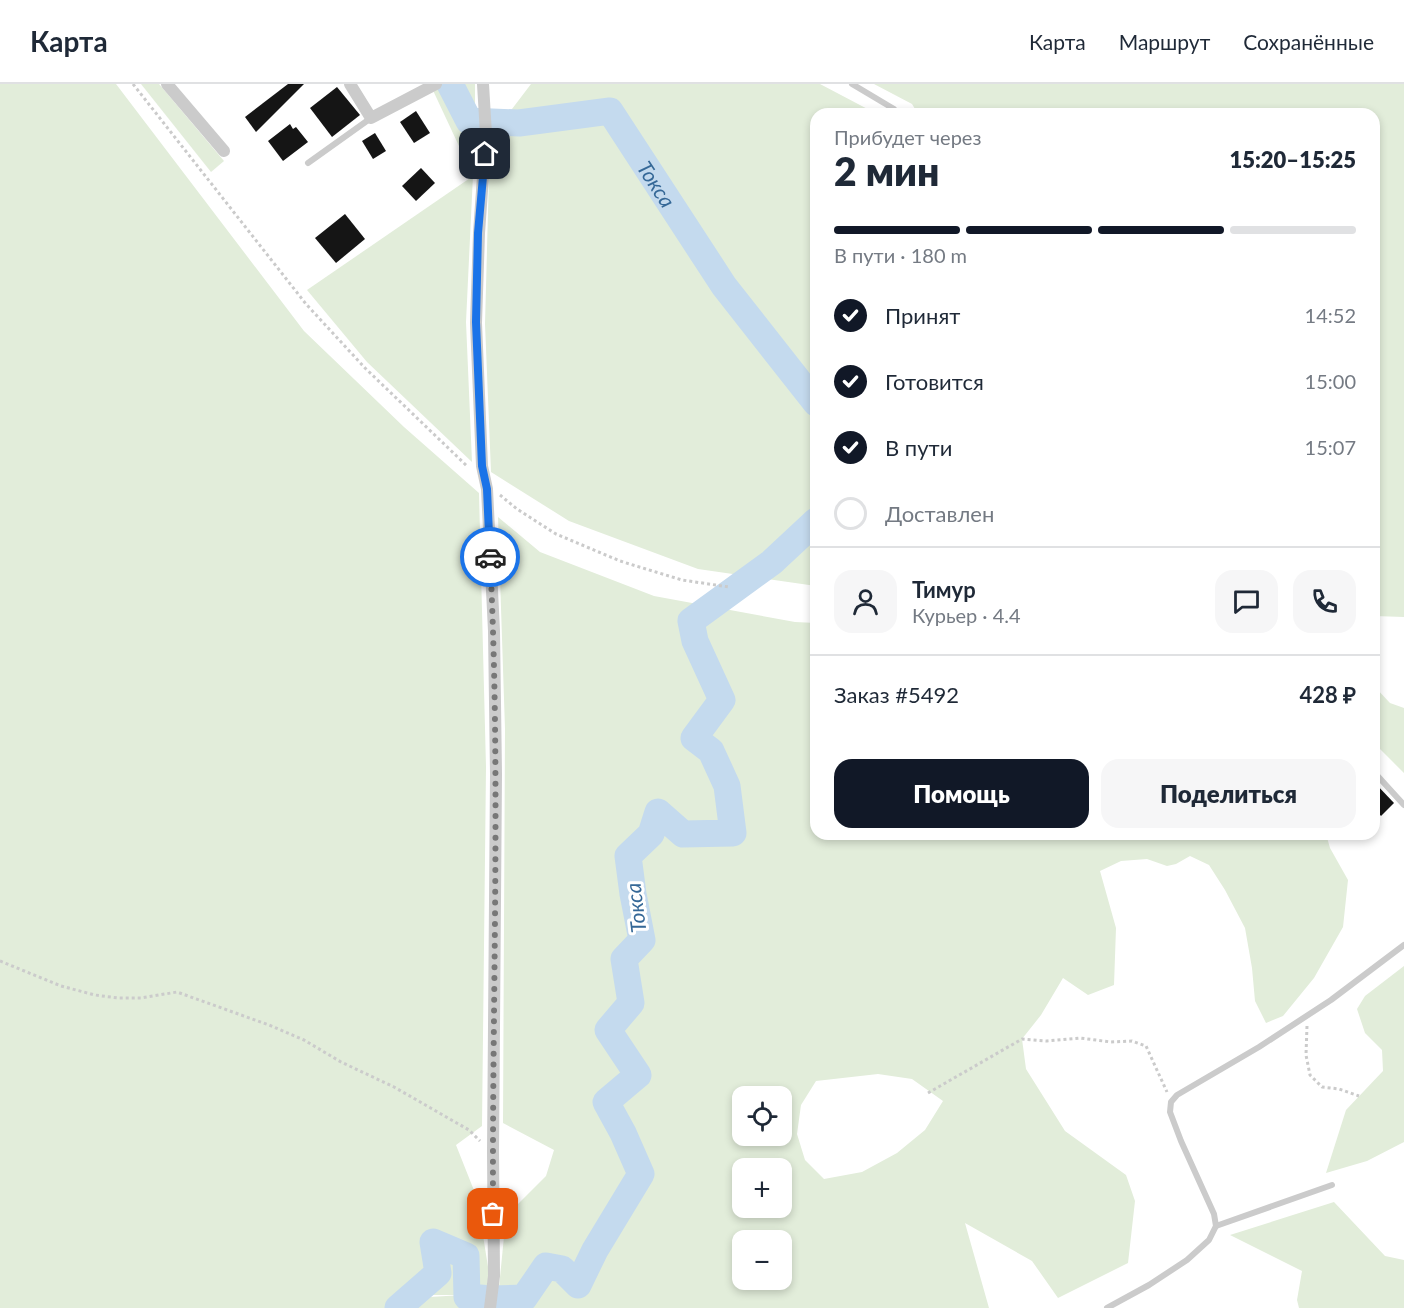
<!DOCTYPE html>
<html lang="ru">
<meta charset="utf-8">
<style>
:root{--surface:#fff;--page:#f6f6f7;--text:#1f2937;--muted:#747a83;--line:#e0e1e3;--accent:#111827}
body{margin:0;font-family:Lato,sans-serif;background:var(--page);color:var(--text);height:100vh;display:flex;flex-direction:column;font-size:22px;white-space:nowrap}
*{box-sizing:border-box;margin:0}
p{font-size:20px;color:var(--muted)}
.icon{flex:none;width:33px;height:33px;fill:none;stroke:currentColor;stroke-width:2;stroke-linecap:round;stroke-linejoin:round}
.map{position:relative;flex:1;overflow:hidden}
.side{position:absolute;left:810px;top:24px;width:570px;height:732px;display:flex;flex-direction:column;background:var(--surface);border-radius:18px;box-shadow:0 3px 9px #0003}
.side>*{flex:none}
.tools{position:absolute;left:732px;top:1002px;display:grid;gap:12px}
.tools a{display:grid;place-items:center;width:60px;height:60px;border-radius:12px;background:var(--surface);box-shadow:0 3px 9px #0003;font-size:30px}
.pin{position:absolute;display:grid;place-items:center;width:51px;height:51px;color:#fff;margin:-26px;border-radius:12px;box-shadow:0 3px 9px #0006}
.courier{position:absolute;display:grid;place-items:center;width:60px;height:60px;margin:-30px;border:4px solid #1a73e8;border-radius:50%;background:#fff;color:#222;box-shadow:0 2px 8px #0007}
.summary em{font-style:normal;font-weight:800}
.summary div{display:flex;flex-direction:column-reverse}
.summary{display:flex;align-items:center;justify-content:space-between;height:102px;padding:0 24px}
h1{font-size:39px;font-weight:800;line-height:45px}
.bar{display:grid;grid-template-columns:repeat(4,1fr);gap:9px 6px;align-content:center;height:72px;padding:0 24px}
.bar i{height:8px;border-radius:4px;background:var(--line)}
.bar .active{background:var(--accent)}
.bar p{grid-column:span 4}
.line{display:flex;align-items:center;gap:15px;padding:0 24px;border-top:2px solid var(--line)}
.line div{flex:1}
.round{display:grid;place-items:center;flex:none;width:63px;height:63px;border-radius:18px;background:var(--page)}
ol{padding:0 24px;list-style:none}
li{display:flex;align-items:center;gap:18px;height:66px}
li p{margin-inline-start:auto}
li .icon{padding:6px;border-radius:50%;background:var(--accent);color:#fff;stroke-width:4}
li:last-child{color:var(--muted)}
li i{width:33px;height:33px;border:3px solid var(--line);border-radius:50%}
.button{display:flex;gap:12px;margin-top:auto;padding:12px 24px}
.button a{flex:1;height:69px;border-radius:18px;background:var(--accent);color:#fff;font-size:24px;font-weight:800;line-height:69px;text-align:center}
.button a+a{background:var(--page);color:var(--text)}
header{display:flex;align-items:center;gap:36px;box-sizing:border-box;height:84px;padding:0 30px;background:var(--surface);border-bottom:2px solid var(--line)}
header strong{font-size:28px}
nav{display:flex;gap:33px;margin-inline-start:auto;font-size:21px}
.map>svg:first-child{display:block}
.green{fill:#e2edda;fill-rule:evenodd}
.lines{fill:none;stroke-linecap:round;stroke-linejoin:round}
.river{stroke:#c4daee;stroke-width:27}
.building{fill:#151515}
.path{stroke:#cbcbcb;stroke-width:3;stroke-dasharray:3 3;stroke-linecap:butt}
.lane{stroke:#cbcbcb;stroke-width:6}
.street{stroke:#cbcbcb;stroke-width:12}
.done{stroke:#777;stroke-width:6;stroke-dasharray:0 10.8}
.route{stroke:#1a73e8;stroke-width:8}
.labels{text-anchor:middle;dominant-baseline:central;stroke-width:6;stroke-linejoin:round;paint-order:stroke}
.water-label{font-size:21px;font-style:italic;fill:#356897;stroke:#fff}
</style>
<header>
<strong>Карта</strong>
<nav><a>Карта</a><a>Маршрут</a><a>Сохранённые</a></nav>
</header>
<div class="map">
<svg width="1404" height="1224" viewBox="0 0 1404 1224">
<rect width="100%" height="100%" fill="#fff"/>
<!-- green -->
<g class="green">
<path d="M0,0H116L304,247L404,343L479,409L486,683L482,1042L456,1061L477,1114L489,1189L484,1224H403L413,1214L463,1211H410L397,1224H0Z"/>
<path d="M141,0H159L224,77L211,88Z"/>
<path d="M430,0H475V77L473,91L466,238L472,378L367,278L307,206L473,92Z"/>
<path d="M531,0H820L877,30H816V502L698,485L569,437L491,388L485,240L490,54Z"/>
<path d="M874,0H1404V533L1374,532V30H918L912,20Z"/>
<path d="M498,433L540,468L654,512L795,538L816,539V750H1326L1330,764L1348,796L1343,843L1314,894L1283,932L1266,939L1255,917L1252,884L1245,844L1225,806L1209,781L1190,772L1176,780L1167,782L1147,775L1121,777L1100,787L1116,844L1114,901L1088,911L1063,894L1041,931L1022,955L1026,985L1065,1047L1126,1091L1135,1117L1128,1179L1058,1214L1032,1177L965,1139L989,1224H497L506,1132L546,1092L554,1066L503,1039L505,645ZM878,990L912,995L943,1017L925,1046L897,1069L862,1088L824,1095L805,1076L797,1050L801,1021L816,997ZM742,1012H782V1052H742ZM742,1084H782V1124H742ZM742,1156H782V1196H742Z"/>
<path d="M1374,602L1390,619L1404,624V689L1374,659Z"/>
<path d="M1404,882V1058L1367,1077L1326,1089L1346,1026L1383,987L1382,966L1365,949L1357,925L1365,912Z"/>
<path d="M1334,1118L1385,1172L1404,1176V1224H1299L1297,1216L1302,1187L1230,1151Z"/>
</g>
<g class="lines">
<!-- river -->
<g class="river">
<path id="s1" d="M450,0L469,37L519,39L610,27L724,202L816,319"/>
<path d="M398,1224L438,1189L433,1158L466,1172L467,1213L492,1215L524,1214L546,1182L562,1185L578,1201L595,1166L641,1090L623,1049L606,1018L638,991L608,946L631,919L624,875L642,856L633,810L628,772L651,750L658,728L683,750L733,749L727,702L711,667L694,654L722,616L695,557L691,537L772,478L816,437"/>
</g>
</g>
<!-- building -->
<g class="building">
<path d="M288,0H304L256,48L245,33Z"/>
<path d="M337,3L360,31L332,53L310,24Z"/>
<path d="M416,27L430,49L414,59L400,38Z"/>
<path d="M290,40L293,45L296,43L308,58L283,77L268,57Z"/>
<path d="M375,49L386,67L373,75L362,57Z"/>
<path d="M421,84L435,99L416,117L402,102Z"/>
<path d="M345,130L365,155L336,179L315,154Z"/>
<path d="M1374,698L1394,719L1381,732L1374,724Z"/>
</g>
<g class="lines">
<!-- path -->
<g class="path">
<path d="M133,0L306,220L365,284L468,383"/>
<path d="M500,411L517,425L556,450L620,477L682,496L729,503"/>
<path d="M0,877L61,902L95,911L118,914H141L177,908L269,941L304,956L341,978L394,1003L469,1046L480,1057"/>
<path d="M1307,942L1306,971L1310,991L1322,1003L1339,1005L1359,1012"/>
<path d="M928,1009L1022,955L1047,957L1080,954L1111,958L1132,957L1146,962L1167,1008"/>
</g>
<!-- lane -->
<g class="lane">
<path d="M852,0L894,25L898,30"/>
<path d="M308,79L371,34"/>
<path d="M1374,688L1404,721"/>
<path d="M1216,1142L1332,1101"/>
<path d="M1107,1224L1149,1201L1187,1176L1209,1156L1216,1142L1214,1130L1181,1057L1170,1028L1171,1018L1177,1011L1259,963L1331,916L1404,861"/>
</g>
<!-- street -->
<g class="street">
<path d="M167,0L224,67"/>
<path d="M350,0L371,34L436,0"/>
<path d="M483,0L486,50L479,149L476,239L482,382L487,405L494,547L496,690L493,1068L494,1192L490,1224"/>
</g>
</g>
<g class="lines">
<!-- done -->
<path class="done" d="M490,473C501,692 492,911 493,1130"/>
<!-- route -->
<path class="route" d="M485,70L478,149L476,238L482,382L487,405L490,473"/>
</g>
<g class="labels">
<!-- water labels -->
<g class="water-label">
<text stroke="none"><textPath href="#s1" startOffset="270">Токса</textPath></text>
<text transform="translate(635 824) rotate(-97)">Токса</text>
</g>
</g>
</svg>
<div class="tools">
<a><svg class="icon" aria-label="locate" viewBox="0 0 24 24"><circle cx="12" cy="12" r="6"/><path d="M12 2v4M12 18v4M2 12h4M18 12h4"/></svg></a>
<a>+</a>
<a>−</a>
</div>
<div class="pin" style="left:493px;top:1130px;background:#ea580c"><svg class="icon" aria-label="bag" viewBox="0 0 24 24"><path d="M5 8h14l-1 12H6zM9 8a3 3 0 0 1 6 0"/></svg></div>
<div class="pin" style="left:485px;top:70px;background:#1f2937"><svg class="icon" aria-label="home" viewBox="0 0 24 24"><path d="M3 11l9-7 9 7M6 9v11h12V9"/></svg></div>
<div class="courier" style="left:490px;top:473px"><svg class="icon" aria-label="car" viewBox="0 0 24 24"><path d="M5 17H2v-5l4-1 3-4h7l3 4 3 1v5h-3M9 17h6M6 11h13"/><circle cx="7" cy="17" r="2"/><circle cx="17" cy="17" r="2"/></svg></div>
<section class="side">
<div class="summary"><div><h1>2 мин</h1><p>Прибудет через</p></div><em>15:20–15:25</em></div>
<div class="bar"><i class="active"></i><i class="active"></i><i class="active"></i><i></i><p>В пути · 180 m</p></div>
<ol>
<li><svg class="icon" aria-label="check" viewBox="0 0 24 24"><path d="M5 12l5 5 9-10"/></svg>Принят<p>14:52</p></li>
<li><svg class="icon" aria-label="check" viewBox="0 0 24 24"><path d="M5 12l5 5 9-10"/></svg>Готовится<p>15:00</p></li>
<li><svg class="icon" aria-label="check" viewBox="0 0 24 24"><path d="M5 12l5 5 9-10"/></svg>В пути<p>15:07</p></li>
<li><i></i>Доставлен</li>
</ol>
<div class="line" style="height:108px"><a class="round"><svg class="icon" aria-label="person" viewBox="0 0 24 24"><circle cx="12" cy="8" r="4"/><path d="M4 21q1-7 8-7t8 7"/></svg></a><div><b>Тимур</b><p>Курьер · 4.4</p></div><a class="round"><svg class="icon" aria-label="chat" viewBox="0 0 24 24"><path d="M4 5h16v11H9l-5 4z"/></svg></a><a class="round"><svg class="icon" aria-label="phone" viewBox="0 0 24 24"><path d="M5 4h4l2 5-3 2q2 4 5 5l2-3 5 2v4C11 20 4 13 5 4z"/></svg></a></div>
<div class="line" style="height:78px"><div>Заказ #5492</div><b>428 ₽</b></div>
<div class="button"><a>Помощь</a><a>Поделиться</a></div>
</section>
</div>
